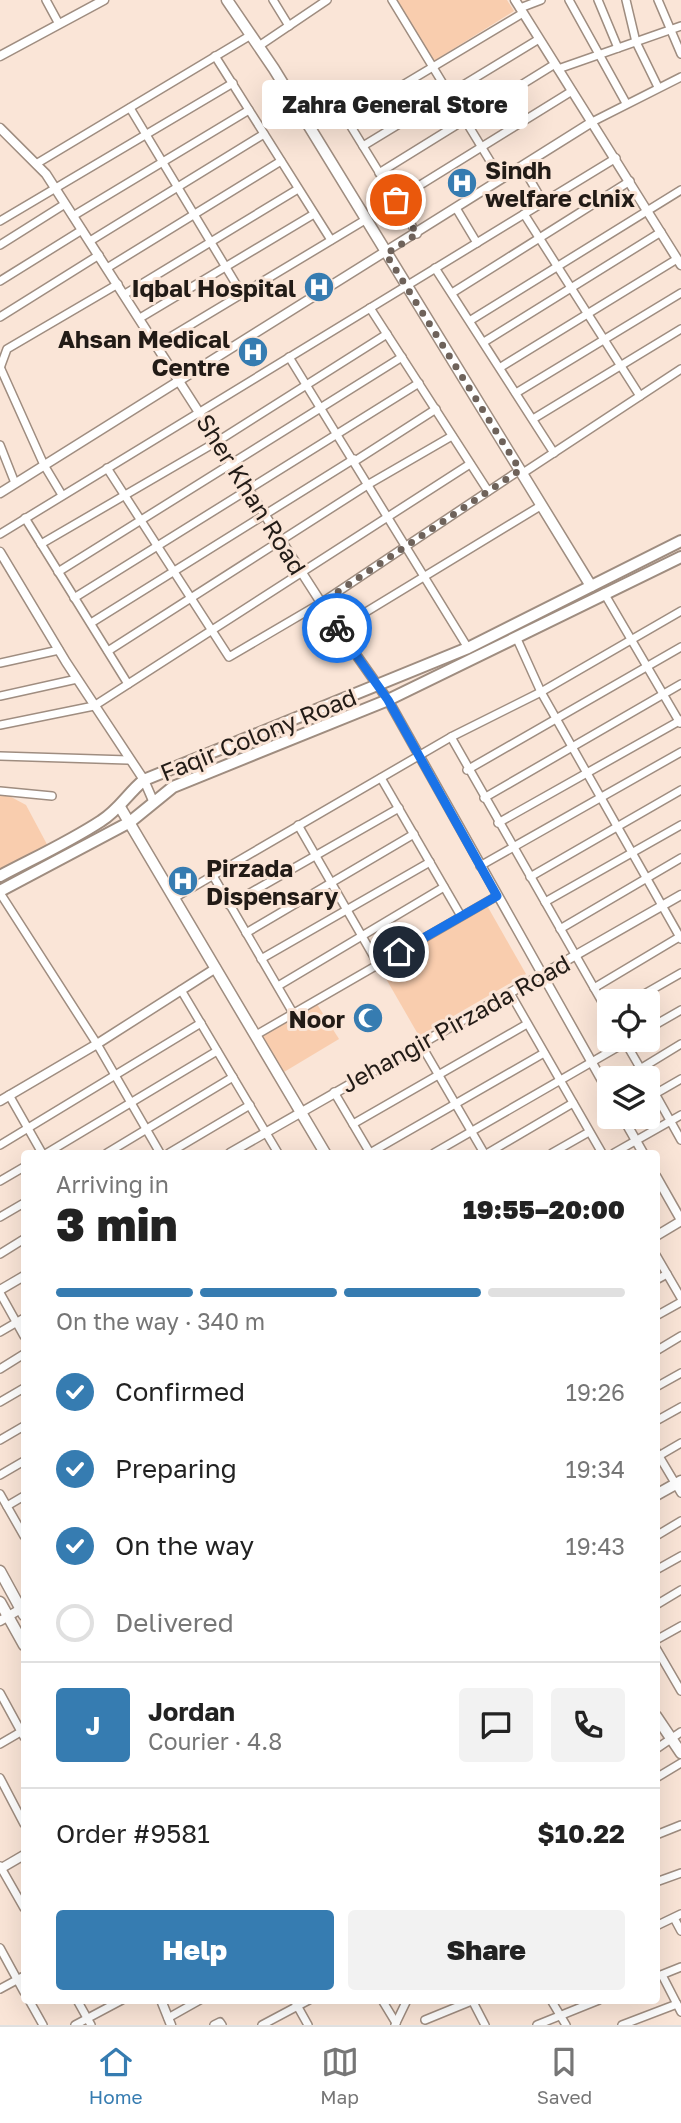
<!DOCTYPE html>
<meta charset="utf-8">
<style>
:root{--surface:#fff;--page:#f2f2f2;--text:#222;--muted:#767676;--line:#e0e0e0;--accent:#367cb1}
body{margin:0;font-family:"Golos Text",sans-serif;background:var(--page);color:var(--text);height:100vh;display:flex;flex-direction:column;font-size:26px;white-space:nowrap}
*{box-sizing:border-box;margin:0}
p{font-size:23px;color:var(--muted)}
.icon{flex:none;width:38px;height:38px;fill:none;stroke:currentColor;stroke-width:2;stroke-linecap:round;stroke-linejoin:round}
.map{position:relative;flex:1;overflow:hidden}
.drawer{position:absolute;left:21px;top:1150px;width:639px;height:854px;display:flex;flex-direction:column;background:var(--surface);border-radius:7px;box-shadow:0 7px 28px #0002}
.drawer>*{flex:none}
.fabs{position:absolute;left:597px;top:989px;display:grid;gap:14px}
.fabs a{display:grid;place-items:center;width:63px;height:63px;border-radius:7px;background:var(--surface);box-shadow:0 7px 28px #0002;font-size:35px}
.pin{position:absolute;display:grid;place-items:center;width:60px;height:60px;color:#fff;margin:-30px;border:4px solid #fff;border-radius:50%;box-shadow:0 2px 7px #0007}
.courier{position:absolute;display:grid;place-items:center;width:70px;height:70px;margin:-35px;border:5px solid #1a73e8;border-radius:50%;background:#fff;color:#222;box-shadow:0 2px 9px #0007}
.bubble{position:absolute;height:49px;border-radius:7px;background:var(--surface);box-shadow:0 7px 28px #0002;font-size:23px;font-weight:800;line-height:49px;text-align:center}
.summary em{font-style:normal;font-weight:800}
.summary div{display:flex;flex-direction:column-reverse}
.summary{display:flex;align-items:center;justify-content:space-between;height:119px;padding:0 35px}
h1{font-size:46px;font-weight:800;line-height:52px}
.bar{display:grid;grid-template-columns:repeat(4,1fr);gap:10px 7px;align-content:center;height:84px;padding:0 35px}
.bar i{height:9px;border-radius:5px;background:var(--line)}
.bar .selected{background:var(--accent)}
.bar p{grid-column:span 4}
.line{display:flex;align-items:center;gap:18px;padding:0 35px;border-top:2px solid var(--line)}
.line div{flex:1}
.round{display:grid;place-items:center;flex:none;width:74px;height:74px;border-radius:7px;background:var(--page)}
ol{padding:0 35px;list-style:none}
li{display:flex;align-items:center;gap:21px;height:77px}
li p{margin-inline-start:auto}
li .icon{padding:7px;border-radius:50%;background:var(--accent);color:#fff;stroke-width:4}
li:last-child{color:var(--muted)}
li i{width:38px;height:38px;border:4px solid var(--line);border-radius:50%}
.cta{display:flex;gap:14px;margin-top:auto;padding:14px 35px}
.cta a{flex:1;height:80px;border-radius:7px;background:var(--accent);color:#fff;font-size:28px;font-weight:800;line-height:80px;text-align:center}
.cta a+a{background:var(--page);color:var(--text)}
.tab-bar{display:flex;justify-content:space-around;align-items:center;height:98px;border-top:2px solid var(--line);background:var(--surface);font-size:19px;color:var(--muted)}
.tab-bar a{display:grid;justify-items:center;gap:4px}
.tab-bar .selected{color:var(--accent)}
.map>svg:first-child{display:block}
.green{fill:#f9cdae}
.lines{fill:none;stroke-linecap:round;stroke-linejoin:round}
.minor-casing{stroke:#9f8d80;stroke-width:10}
.tertiary-casing{stroke:#9f8d80;stroke-width:11}
.secondary-casing{stroke:#9f8d80;stroke-width:13}
.primary-casing{stroke:#9f8d80;stroke-width:14}
.minor{stroke:#fff;stroke-width:7}
.tertiary{stroke:#fff;stroke-width:8}
.secondary{stroke:#fff;stroke-width:10}
.primary{stroke:#fff;stroke-width:10}
.done{stroke:#6e625a;stroke-width:7;stroke-dasharray:0 12.6}
.route{stroke:#1a73e8;stroke-width:9}
.labels{text-anchor:middle;dominant-baseline:central;stroke-width:6;stroke-linejoin:round;paint-order:stroke}
.poi-label{font-size:24px;font-weight:bold;fill:#221b16;stroke:#fae5d7;text-anchor:end}
.street-label{font-size:24px;fill:#221b16;stroke:#fae5d7}
</style>
<div class="map">
<svg width="681" height="2025" viewBox="0 0 681 2025">
<rect width="100%" height="100%" fill="#fae5d7"/>
<!-- green -->
<g class="green">
<path d="M395,0H507L514,11L434,61Z"/>
<path d="M0,791L26,805L50,850L0,876Z"/>
<path d="M485,902L526,974L419,1036L377,963Z"/>
<path d="M315,1001L339,1039L279,1075L256,1035Z"/>
</g>
<g class="lines">
<!-- minor casing -->
<g class="minor-casing">
<g id="minor">
<path d="M46,0L59,24"/>
<path d="M273,0L289,26"/>
<path d="M392,0L501,179"/>
<path d="M569,0L626,103"/>
<path d="M598,0L618,48"/>
<path d="M626,0L636,42L658,87"/>
<path d="M658,0L681,54"/>
<path d="M520,8L541,0"/>
<path d="M259,46L327,0"/>
<path d="M215,56L331,240"/>
<path d="M558,69L681,26"/>
<path d="M339,107L417,234"/>
<path d="M130,108L242,294"/>
<path d="M346,119L523,13"/>
<path d="M592,122L681,77"/>
<path d="M308,126L375,86"/>
<path d="M363,146L539,39"/>
<path d="M36,164L251,35"/>
<path d="M522,166L543,202"/>
<path d="M379,173L555,64"/>
<path d="M396,200L572,91"/>
<path d="M456,208L477,243"/>
<path d="M524,214L640,396"/>
<path d="M73,216L249,110"/>
<path d="M0,221L233,83"/>
<path d="M90,241L264,134"/>
<path d="M0,245L65,204"/>
<path d="M107,268L281,161"/>
<path d="M435,268L554,453"/>
<path d="M0,281L82,230"/>
<path d="M452,293L630,181"/>
<path d="M125,294L298,189"/>
<path d="M370,308L488,491"/>
<path d="M0,317L99,255"/>
<path d="M140,318L314,214"/>
<path d="M471,320L681,190"/>
<path d="M484,342L661,232"/>
<path d="M157,345L365,220"/>
<path d="M289,357L468,648"/>
<path d="M0,367L44,465L62,495"/>
<path d="M501,367L677,259"/>
<path d="M0,368L7,349L118,284"/>
<path d="M516,393L681,293"/>
<path d="M533,419L681,329"/>
<path d="M0,445L15,483"/>
<path d="M355,461L436,409"/>
<path d="M107,468L229,657L321,603L520,470"/>
<path d="M523,473L681,369"/>
<path d="M25,518L128,684"/>
<path d="M0,534L616,158"/>
<path d="M41,544L218,441L387,334"/>
<path d="M58,572L402,357"/>
<path d="M604,593L680,723"/>
<path d="M74,598L419,383"/>
<path d="M91,623L354,459"/>
<path d="M338,629L542,505"/>
<path d="M517,639L541,692L681,939"/>
<path d="M108,651L369,484L452,436"/>
<path d="M0,663L59,650"/>
<path d="M0,696L77,679"/>
<path d="M0,725L94,706L470,464"/>
<path d="M451,737L609,1014"/>
<path d="M0,756L128,760"/>
<path d="M467,770L681,647"/>
<path d="M381,778L461,916"/>
<path d="M0,791L52,796"/>
<path d="M484,798L681,684"/>
<path d="M498,823L681,720"/>
<path d="M298,825L378,964"/>
<path d="M480,866L681,752"/>
<path d="M212,874L293,1013"/>
<path d="M530,877L681,790"/>
<path d="M0,893L97,1044L160,1153"/>
<path d="M176,897L451,737L541,692L681,611"/>
<path d="M545,902L681,825"/>
<path d="M229,905L399,808"/>
<path d="M560,929L681,858"/>
<path d="M246,933L414,834"/>
<path d="M261,959L430,862"/>
<path d="M278,986L444,887"/>
<path d="M594,988L681,936"/>
<path d="M181,990L278,1153"/>
<path d="M510,993L602,1153"/>
<path d="M632,1001L681,973"/>
<path d="M648,1029L681,1010"/>
<path d="M256,1035L497,896"/>
<path d="M624,1040L646,1078"/>
<path d="M420,1043L484,1153"/>
<path d="M640,1069L681,1044"/>
<path d="M648,1081L681,1140"/>
<path d="M334,1092L370,1153"/>
<path d="M655,1094L681,1079"/>
<path d="M9,1095L42,1153"/>
<path d="M353,1124L527,1024"/>
<path d="M0,1145L201,1023"/>
<path d="M47,1153L217,1051"/>
<path d="M107,1153L233,1077"/>
<path d="M169,1153L250,1105"/>
<path d="M370,1153L544,1053"/>
<path d="M434,1153L630,1040"/>
<path d="M488,1153L573,1103"/>
<path d="M552,1153L589,1132"/>
<path d="M614,1153L681,1115"/>
<path d="M0,1181L24,1167"/>
<path d="M0,1217L24,1203"/>
<path d="M0,1254L24,1239"/>
<path d="M656,1255L681,1298"/>
<path d="M656,1280L667,1274"/>
<path d="M0,1293L24,1336"/>
<path d="M656,1316L681,1302"/>
<path d="M0,1332L24,1318"/>
<path d="M656,1351L681,1336"/>
<path d="M0,1369L24,1354"/>
<path d="M656,1387L681,1373"/>
<path d="M0,1402L24,1388"/>
<path d="M656,1421L681,1407"/>
<path d="M0,1440L24,1426"/>
<path d="M656,1451L681,1493"/>
<path d="M657,1457L681,1443"/>
<path d="M0,1475L24,1461"/>
<path d="M0,1494L24,1536"/>
<path d="M7,1506L24,1496"/>
<path d="M656,1536L681,1521"/>
<path d="M656,1570L681,1556"/>
<path d="M656,1605L681,1590"/>
<path d="M656,1640L681,1626"/>
<path d="M656,1648L681,1691"/>
<path d="M0,1693L24,1737"/>
<path d="M0,1744L24,1730"/>
<path d="M656,1749L681,1732"/>
<path d="M0,1778L24,1824"/>
<path d="M656,1778L681,1763"/>
<path d="M656,1835L681,1825"/>
<path d="M0,1866L24,1908"/>
<path d="M656,1882L681,1873"/>
<path d="M674,1918L681,1931"/>
<path d="M656,1926L681,1914"/>
<path d="M0,1948L24,1992"/>
<path d="M662,1975L681,2012"/>
<path d="M656,1977L681,1967"/>
<path d="M0,1989L24,1976"/>
<path d="M29,2000L43,2025"/>
<path d="M77,2000L91,2025"/>
<path d="M294,2000L308,2025"/>
<path d="M382,2000L396,2023"/>
<path d="M472,2000L485,2025"/>
<path d="M551,2000L566,2025"/>
<path d="M168,2018L200,2000"/>
<path d="M425,2020L474,2000"/>
<path d="M75,2025L122,2000"/>
<path d="M214,2025L220,2022L222,2025"/>
<path d="M262,2025L309,2000"/>
<path d="M395,2025L407,2000"/>
<path d="M537,2025L599,2000"/>
<path d="M622,2025L677,2004"/>
</g>
</g>
<!-- tertiary casing -->
<g class="tertiary-casing">
<g id="tertiary">
<path d="M515,0L681,265"/>
<path d="M0,56L104,0"/>
<path d="M0,128L46,174L338,629L388,700L609,1093"/>
<path d="M0,493L592,122"/>
<path d="M0,552L66,662L144,780L154,803"/>
<path d="M0,1101L97,1044L216,968"/>
<path d="M622,1116L643,1153"/>
<path d="M230,1153L681,895"/>
<path d="M656,1176L681,1220"/>
<path d="M656,1236L681,1221"/>
<path d="M0,1290L24,1276"/>
<path d="M0,1621L24,1607"/>
<path d="M0,1869L24,1855"/>
<path d="M161,2000L171,2025"/>
</g>
</g>
<!-- secondary casing -->
<g class="secondary-casing">
<g id="secondary">
<path d="M227,0L274,69L591,586"/>
<path d="M120,807L325,1153"/>
<path d="M656,1495L681,1481"/>
<path d="M0,1571L24,1615"/>
<path d="M0,1602L24,1645"/>
<path d="M656,1716L681,1753"/>
</g>
</g>
<!-- primary casing -->
<g class="primary-casing">
<g id="primary">
<path d="M0,876C34,858 69,842 101,821C119,810 128,793 144,780L468,648L681,541"/>
<path d="M0,891L130,822L173,787L388,700L681,557"/>
</g>
</g>
<!-- minor -->
<use href="#minor" class="minor"/>
<!-- tertiary -->
<use href="#tertiary" class="tertiary"/>
<!-- secondary -->
<use href="#secondary" class="secondary"/>
<!-- primary -->
<use href="#primary" class="primary"/>
</g>
<g class="lines">
<!-- done -->
<path class="done" d="M337,628L321,603L520,470L386,254L417,234L396,200"/>
<!-- route -->
<path class="route" d="M337,628L388,700L497,896L399,952"/>
</g>
<!-- icons -->
<defs>
<g id="hospital-disc" transform="scale(1.575)"><circle r="9.5" fill="#367cb1" stroke="#fae5d7"/><path d="M-5-5h3v3.5h4V-5h3V5h-3V1.5h-4V5h-3Z" fill="#fff"/></g>
<g id="mosque-disc" transform="scale(1.575)"><circle r="9.5" fill="#367cb1" stroke="#fae5d7"/><path d="M3.5-4.9A6 6 0 1 0 3.5 4.9A5 5 0 1 1 3.5-4.9Z" fill="#fff"/></g>
</defs>
<g fill-rule="evenodd">
<use href="#hospital-disc" x="462" y="183"/>
<use href="#hospital-disc" x="319" y="287"/>
<use href="#hospital-disc" x="253" y="352"/>
<use href="#hospital-disc" x="183" y="881"/>
<use href="#mosque-disc" x="368" y="1018"/>
</g>
<g class="labels">
<!-- poi labels -->
<g class="poi-label">
<text x="485" y="169" text-anchor="start">Sindh<tspan x="485" dy="28">welfare clnix</tspan></text>
<text x="296" y="287">Iqbal Hospital</text>
<text x="230" y="338">Ahsan Medical<tspan x="230" dy="28">Centre</tspan></text>
<text x="206" y="867" text-anchor="start">Pirzada<tspan x="206" dy="28">Dispensary</tspan></text>
<text x="345" y="1018">Noor</text>
</g>
<!-- street labels -->
<g class="street-label">
<text transform="translate(252 494) rotate(58)">Sher Khan Road</text>
<text transform="translate(258 734) rotate(-22)">Faqir Colony Road</text>
<text transform="translate(455 1023) rotate(-29)">Jehangir Pirzada Road</text>
</g>
</g>
</svg>
<div class="fabs">
<a><svg class="icon" aria-label="locate" viewBox="0 0 24 24"><circle cx="12" cy="12" r="6"/><path d="M12 2v4M12 18v4M2 12h4M18 12h4"/></svg></a>
<a><svg class="icon" aria-label="layers" viewBox="0 0 24 24"><path d="M12 4l9 5-9 5-9-5zM3 14l9 5 9-5"/></svg></a>
</div>
<div class="pin" style="left:396px;top:200px;background:#ea580c"><svg class="icon" aria-label="bag" viewBox="0 0 24 24"><path d="M5 8h14l-1 12H6zM9 8a3 3 0 0 1 6 0"/></svg></div>
<div class="pin" style="left:399px;top:952px;background:#1f2937"><svg class="icon" aria-label="home" viewBox="0 0 24 24"><path d="M3 11l9-7 9 7M6 9v11h12V9"/></svg></div>
<div class="courier" style="left:337px;top:628px"><svg class="icon" aria-label="bike" viewBox="0 0 24 24"><circle cx="6" cy="16" r="4"/><circle cx="18" cy="16" r="4"/><path d="M6 16l4-8h5l3 8M10 8l3 8H6M13 5h3"/></svg></div>
<div class="bubble" style="left:262px;top:80px;width:266px">Zahra General Store</div>
<section class="drawer">
<div class="summary"><div><h1>3 min</h1><p>Arriving in</p></div><em>19:55–20:00</em></div>
<div class="bar"><i class="selected"></i><i class="selected"></i><i class="selected"></i><i></i><p>On the way · 340 m</p></div>
<ol>
<li><svg class="icon" aria-label="check" viewBox="0 0 24 24"><path d="M5 12l5 5 9-10"/></svg>Confirmed<p>19:26</p></li>
<li><svg class="icon" aria-label="check" viewBox="0 0 24 24"><path d="M5 12l5 5 9-10"/></svg>Preparing<p>19:34</p></li>
<li><svg class="icon" aria-label="check" viewBox="0 0 24 24"><path d="M5 12l5 5 9-10"/></svg>On the way<p>19:43</p></li>
<li><i></i>Delivered</li>
</ol>
<div class="line" style="height:126px"><b class="round" style="background:var(--accent);color:#fff">J</b><div><b>Jordan</b><p>Courier · 4.8</p></div><a class="round"><svg class="icon" aria-label="chat" viewBox="0 0 24 24"><path d="M4 5h16v11H9l-5 4z"/></svg></a><a class="round"><svg class="icon" aria-label="phone" viewBox="0 0 24 24"><path d="M5 4h4l2 5-3 2q2 4 5 5l2-3 5 2v4C11 20 4 13 5 4z"/></svg></a></div>
<div class="line" style="height:91px"><div>Order #9581</div><b>$10.22</b></div>
<div class="cta"><a>Help</a><a>Share</a></div>
</section>
</div>
<nav class="tab-bar">
<a class="selected"><svg class="icon" aria-label="home" viewBox="0 0 24 24"><path d="M3 11l9-7 9 7M6 9v11h12V9"/></svg>Home</a>
<a><svg class="icon" aria-label="map" viewBox="0 0 24 24"><path d="M3 6l6-2 6 2 6-2v14l-6 2-6-2-6 2zM9 4v14M15 6v14"/></svg>Map</a>
<a><svg class="icon" aria-label="saved" viewBox="0 0 24 24"><path d="M7 4h10v16l-5-4-5 4z"/></svg>Saved</a>
</nav>
